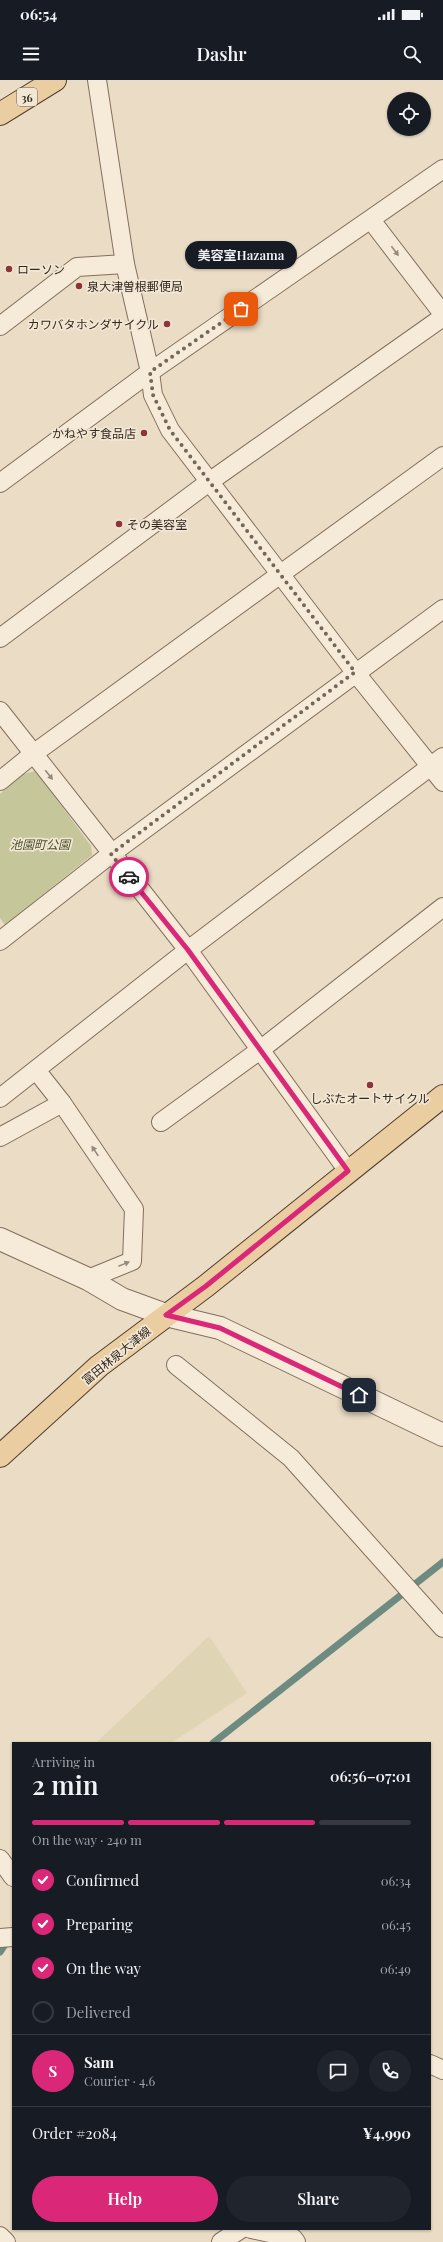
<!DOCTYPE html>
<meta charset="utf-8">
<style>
:root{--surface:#171b24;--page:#20242c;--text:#f1f3f6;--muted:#9ea1a6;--line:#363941;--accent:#db2777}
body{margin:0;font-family:"Playfair Display","Noto Sans JP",serif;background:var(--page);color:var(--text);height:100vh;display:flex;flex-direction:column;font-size:15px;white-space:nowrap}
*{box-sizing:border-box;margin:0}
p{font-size:13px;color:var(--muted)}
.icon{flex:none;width:22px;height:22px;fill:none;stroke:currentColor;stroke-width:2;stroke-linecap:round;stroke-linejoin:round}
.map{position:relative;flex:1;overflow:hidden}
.side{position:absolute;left:12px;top:1662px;width:419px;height:488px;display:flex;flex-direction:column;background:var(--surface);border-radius:0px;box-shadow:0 1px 3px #0004}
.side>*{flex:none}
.controls{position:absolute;left:387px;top:12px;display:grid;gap:8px}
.controls a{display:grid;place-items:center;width:44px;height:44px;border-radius:50%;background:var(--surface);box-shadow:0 1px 3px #0004;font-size:20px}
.pin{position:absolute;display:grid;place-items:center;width:34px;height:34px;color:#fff;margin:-17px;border-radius:8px;box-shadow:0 2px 6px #0006}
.courier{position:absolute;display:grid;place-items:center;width:40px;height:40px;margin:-20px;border:3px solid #db2777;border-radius:50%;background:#fff;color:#222;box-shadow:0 1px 5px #0007}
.bubble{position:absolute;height:28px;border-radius:14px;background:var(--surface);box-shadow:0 1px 3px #0004;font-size:13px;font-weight:600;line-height:28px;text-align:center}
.overview em{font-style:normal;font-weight:600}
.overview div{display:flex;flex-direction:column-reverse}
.overview{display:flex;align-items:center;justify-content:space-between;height:68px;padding:0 20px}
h1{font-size:26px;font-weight:600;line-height:30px}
.bar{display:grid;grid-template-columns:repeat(4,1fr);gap:6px 4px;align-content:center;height:48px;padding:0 20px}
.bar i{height:5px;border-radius:3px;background:var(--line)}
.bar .on{background:var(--accent)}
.bar p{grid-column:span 4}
.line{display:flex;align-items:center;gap:10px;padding:0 20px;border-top:1px solid var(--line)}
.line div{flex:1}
.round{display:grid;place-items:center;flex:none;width:42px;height:42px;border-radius:21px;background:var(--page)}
ol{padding:0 20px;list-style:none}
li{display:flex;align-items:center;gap:12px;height:44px}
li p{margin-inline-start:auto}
li .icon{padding:4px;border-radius:50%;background:var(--accent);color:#fff;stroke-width:4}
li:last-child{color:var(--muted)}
li i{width:22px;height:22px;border:2px solid var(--line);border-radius:50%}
.action{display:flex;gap:8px;margin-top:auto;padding:8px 20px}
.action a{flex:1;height:46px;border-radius:24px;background:var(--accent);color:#fff;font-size:16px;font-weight:600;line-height:46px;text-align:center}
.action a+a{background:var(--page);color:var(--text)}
.status{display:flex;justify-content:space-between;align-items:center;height:28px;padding:0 20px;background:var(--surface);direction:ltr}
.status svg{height:11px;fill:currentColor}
header{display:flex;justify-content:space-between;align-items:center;height:52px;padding:0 20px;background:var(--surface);font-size:18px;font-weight:600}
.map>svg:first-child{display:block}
.farmland{fill:#dfd5b4}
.green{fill:#c5c79a}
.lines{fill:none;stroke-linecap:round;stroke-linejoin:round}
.stream{stroke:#6e8b82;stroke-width:7}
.minor-casing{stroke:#836f5d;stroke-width:20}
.tertiary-casing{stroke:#836f5d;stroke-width:24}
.primary-casing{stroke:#523e31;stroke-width:24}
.minor{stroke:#f6ead8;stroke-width:18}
.tertiary{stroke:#f6ead8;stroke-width:22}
.primary{stroke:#eacea1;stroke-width:22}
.oneway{fill:#96897c}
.done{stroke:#74675a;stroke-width:4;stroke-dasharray:0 7.2}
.route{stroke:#db2777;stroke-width:5}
.poi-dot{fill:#8d333a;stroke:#f2e7d4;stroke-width:1.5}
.labels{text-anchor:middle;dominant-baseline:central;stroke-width:3.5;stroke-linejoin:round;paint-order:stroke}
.shield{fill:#f2e7d4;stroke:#6e6156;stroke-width:1}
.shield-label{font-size:11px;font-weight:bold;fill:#352820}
.poi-label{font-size:12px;fill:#352820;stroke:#f2e7d4;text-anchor:start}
.park-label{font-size:12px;font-style:italic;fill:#495028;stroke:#f2e7d4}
.street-label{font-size:12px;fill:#352820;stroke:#f2e7d4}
</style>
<div class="status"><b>06:54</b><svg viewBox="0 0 49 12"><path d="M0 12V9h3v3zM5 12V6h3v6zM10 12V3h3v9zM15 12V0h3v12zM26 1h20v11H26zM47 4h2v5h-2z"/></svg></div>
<header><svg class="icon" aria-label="menu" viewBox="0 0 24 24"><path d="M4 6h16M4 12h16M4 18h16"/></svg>Dashr<svg class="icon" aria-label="search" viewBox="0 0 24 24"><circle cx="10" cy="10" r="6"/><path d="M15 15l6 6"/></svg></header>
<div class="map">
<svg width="443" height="2162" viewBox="0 0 443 2162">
<rect width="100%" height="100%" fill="#eadcc5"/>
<!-- farmland -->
<path class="farmland" d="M209,1556L247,1613L171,1663H96Z"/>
<!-- green -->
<path class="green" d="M36,691L91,766L92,775L5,845L0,838V714L23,694Z"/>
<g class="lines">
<!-- stream -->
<g class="stream">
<path d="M213,1663L443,1482"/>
<path d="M0,1872L4,1866"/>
</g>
<!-- minor casing -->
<g class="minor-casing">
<g id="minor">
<path d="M97,0L125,184L150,292L153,315L170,350L355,592L443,702"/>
<path d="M371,140L443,234"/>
<path d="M0,246L77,187L125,184"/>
<path d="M0,403L150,292L443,89"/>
<path d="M0,558L209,402L443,237"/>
<path d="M0,631L188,870L348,1091"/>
<path d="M0,701L33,674L443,376"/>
<path d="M0,861L111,774L443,529"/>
<path d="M36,990L62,1023"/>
<path d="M0,1018L188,870L443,677"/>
<path d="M161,1042L260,970L443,827"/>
<path d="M0,1057L62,1023L134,1129L132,1181L88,1199"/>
<path d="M176,1285L291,1378L443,1548"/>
<path d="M0,1779L13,1797"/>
<path d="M0,1858L13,1857"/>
<path d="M430,1984L443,1990"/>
<path d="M251,2149L293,2158L296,2162"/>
<path d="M0,2156L6,2162"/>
<path d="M221,2162L241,2149"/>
</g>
</g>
<!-- tertiary casing -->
<g class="tertiary-casing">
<path id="tertiary" d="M0,1159L88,1199L122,1219L166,1235L220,1248L443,1355"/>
</g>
<!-- primary casing -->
<g class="primary-casing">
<g id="primary">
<path d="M0,34L55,0"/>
<path d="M0,1376L99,1286L206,1206L443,1016"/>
</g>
</g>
<!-- minor -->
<use href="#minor" class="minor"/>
<!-- tertiary -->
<use href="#tertiary" class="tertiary"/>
<!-- primary -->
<use href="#primary" class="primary"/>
</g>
<!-- one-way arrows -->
<defs><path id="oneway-solid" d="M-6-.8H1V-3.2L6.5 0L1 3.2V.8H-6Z"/></defs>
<g class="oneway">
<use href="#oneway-solid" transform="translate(395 171) rotate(53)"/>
<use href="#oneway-solid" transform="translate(49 695) rotate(52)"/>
<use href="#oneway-solid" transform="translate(95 1071) rotate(-124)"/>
<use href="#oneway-solid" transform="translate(124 1184) rotate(-22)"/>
</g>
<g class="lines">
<!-- done -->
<path class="done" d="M129,797L111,774L355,592L170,350L153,315L150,292L241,229"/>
<!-- route -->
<path class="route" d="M129,797L188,870L348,1091L206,1206L166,1235L220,1248L359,1315"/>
</g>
<!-- markers -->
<g class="poi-dot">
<circle cx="9" cy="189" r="4"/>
<circle cx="79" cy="206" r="4"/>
<circle cx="167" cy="244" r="4"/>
<circle cx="144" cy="353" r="4"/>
<circle cx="119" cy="444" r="4"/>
<circle cx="370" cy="1005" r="4"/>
</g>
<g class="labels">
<!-- shield labels -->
<rect class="shield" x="17" y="8" width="20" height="18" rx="3"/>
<g class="shield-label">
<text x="27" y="17">36</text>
</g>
<!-- poi labels -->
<g class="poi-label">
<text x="17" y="189">ローソン</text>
<text x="87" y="206">泉大津曽根郵便局</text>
<text x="159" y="244" text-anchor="end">カワバタホンダサイクル</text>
<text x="136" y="353" text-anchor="end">かねやす食品店</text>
<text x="127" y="444">その美容室</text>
<text x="370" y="1018" text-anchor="middle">しぶたオートサイクル</text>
</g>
<!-- park labels -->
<g class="park-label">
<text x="40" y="764">池園町公園</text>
</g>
<!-- street labels -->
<g class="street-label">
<text transform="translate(116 1275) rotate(-39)">富田林泉大津線</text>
</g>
</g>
</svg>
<div class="controls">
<a><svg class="icon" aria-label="locate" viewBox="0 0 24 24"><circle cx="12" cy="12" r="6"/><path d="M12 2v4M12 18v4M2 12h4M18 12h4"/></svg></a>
</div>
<div class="pin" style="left:241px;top:229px;background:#ea580c"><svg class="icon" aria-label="bag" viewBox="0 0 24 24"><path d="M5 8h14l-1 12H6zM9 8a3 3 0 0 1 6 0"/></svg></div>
<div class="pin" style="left:359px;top:1315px;background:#1f2937"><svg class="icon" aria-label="home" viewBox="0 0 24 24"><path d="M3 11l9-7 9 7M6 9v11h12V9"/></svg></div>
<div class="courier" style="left:129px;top:797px"><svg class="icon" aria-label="car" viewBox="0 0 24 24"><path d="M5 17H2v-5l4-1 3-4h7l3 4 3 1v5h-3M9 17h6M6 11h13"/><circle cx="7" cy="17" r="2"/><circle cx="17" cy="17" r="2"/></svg></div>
<div class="bubble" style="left:185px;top:161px;width:112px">美容室Hazama</div>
<section class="side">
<div class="overview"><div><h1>2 min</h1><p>Arriving in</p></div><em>06:56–07:01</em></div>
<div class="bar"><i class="on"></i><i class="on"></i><i class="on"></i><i></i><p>On the way · 240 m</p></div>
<ol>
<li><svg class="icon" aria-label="check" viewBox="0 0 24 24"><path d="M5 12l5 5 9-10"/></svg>Confirmed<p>06:34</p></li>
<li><svg class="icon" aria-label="check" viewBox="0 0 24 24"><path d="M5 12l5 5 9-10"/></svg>Preparing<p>06:45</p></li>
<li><svg class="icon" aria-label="check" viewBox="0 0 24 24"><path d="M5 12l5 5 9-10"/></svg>On the way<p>06:49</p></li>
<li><i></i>Delivered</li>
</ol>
<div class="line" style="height:72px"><b class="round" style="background:var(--accent);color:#fff">S</b><div><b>Sam</b><p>Courier · 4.6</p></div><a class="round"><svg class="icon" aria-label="chat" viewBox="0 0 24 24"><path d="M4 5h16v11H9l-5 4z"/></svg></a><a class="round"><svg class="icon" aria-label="phone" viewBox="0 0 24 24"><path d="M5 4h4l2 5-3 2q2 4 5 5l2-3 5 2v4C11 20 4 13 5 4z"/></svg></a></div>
<div class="line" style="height:52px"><div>Order #2084</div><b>¥4,990</b></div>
<div class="action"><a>Help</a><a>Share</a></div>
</section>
</div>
